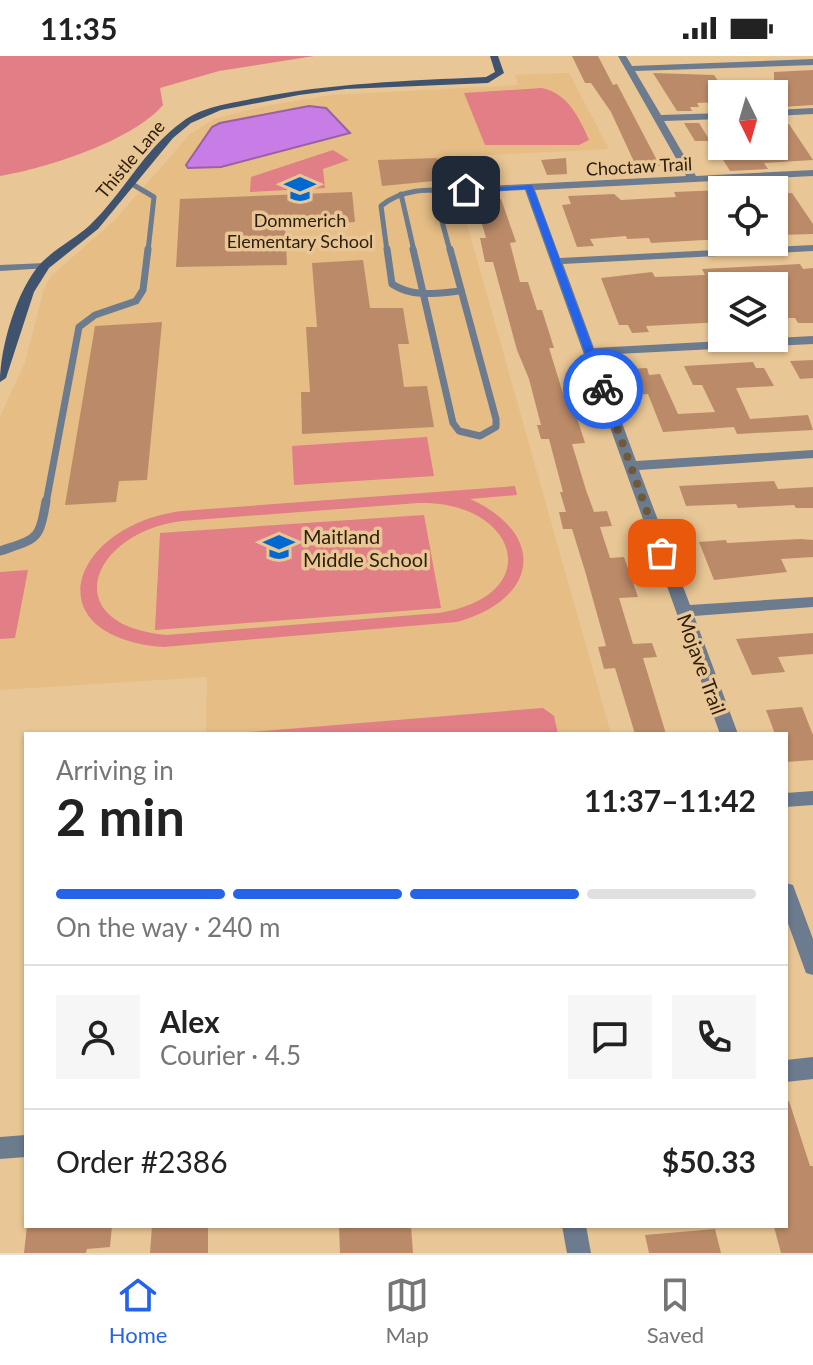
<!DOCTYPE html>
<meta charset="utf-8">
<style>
:root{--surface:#fff;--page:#f6f6f6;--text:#222;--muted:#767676;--line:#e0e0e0;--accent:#2563eb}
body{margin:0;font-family:Lato,sans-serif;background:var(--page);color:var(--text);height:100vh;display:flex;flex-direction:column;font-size:30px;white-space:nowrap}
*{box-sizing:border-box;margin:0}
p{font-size:26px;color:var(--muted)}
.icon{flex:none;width:44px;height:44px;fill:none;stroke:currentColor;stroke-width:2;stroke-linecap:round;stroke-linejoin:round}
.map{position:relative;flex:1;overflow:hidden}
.panel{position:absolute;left:24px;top:676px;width:764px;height:496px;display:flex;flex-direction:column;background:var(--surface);border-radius:0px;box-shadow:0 2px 6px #0004}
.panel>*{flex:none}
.needle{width:52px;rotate:175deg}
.buttons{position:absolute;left:708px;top:24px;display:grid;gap:16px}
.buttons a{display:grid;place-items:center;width:80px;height:80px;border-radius:0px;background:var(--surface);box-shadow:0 2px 6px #0004;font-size:40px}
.pin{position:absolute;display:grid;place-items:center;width:68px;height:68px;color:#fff;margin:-34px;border-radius:16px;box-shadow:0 4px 12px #0006}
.courier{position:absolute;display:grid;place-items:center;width:80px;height:80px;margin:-40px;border:6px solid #2563eb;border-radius:50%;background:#fff;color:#222;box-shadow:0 2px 10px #0007}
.summary em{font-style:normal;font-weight:700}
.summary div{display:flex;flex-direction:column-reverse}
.summary{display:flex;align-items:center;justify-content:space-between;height:136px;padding:0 32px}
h1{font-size:52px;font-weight:700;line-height:60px}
.bar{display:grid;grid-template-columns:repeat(4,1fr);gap:12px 8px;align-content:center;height:96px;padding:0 32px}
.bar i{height:10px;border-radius:6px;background:var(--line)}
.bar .selected{background:var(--accent)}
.bar p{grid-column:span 4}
.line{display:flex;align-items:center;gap:20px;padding:0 32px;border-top:2px solid var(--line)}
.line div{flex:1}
.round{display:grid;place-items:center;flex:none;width:84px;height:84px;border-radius:0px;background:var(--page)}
.status{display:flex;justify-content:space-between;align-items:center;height:56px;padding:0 40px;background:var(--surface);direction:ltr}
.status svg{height:22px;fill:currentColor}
.tab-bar{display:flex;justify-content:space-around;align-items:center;height:112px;border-top:2px solid var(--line);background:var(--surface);font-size:22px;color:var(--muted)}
.tab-bar a{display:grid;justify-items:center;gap:4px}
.tab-bar .selected{color:var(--accent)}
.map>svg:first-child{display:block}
.built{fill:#e5bd85}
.green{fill:#e17e86;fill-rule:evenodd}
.water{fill:#c87de6;stroke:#9960a4;stroke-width:2}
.building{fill:#bb8b69}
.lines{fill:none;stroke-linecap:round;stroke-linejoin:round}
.lane-far2{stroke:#6c7b8e;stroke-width:5}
.lane-far1{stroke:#6c7b8e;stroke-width:7}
.lane{stroke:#6c7b8e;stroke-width:9}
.street{fill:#6c7b8e;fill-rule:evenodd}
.secondary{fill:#3f536f;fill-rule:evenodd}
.route{fill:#2563eb}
.done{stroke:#6e593b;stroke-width:8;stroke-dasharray:0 14.4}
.labels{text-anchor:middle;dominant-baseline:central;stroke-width:7;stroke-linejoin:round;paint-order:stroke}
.far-street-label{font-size:18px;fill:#2b1e0a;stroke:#e9c695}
.far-poi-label{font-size:18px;fill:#2b1e0a;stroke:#e9c695}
.poi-label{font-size:20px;fill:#2b1e0a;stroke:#e9c695;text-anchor:start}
.street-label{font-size:20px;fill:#2b1e0a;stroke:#e9c695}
</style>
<div class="status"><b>11:35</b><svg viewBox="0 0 49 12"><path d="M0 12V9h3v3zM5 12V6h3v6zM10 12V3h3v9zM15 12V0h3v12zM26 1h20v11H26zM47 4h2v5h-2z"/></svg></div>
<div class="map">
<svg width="813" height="1197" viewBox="0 0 813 1197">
<rect width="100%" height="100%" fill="#e9c695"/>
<!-- built -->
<path class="built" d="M569,17L609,93L448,101L611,678H206L207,621L0,634V361L25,306L44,233L51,220L114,165L189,79L214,63L265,50L332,39L518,29L515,19Z"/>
<!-- green -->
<g class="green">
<path d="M0,0H314L219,15L160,32L163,49C132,85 47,112 0,120Z"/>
<path d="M542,32C567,37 579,61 589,84L579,89H485L464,37Z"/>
<path d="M333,94L349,104L323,113L325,132L250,136L251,121Z"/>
<path d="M427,381L434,420L294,429L292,390Z"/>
<path d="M515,430L517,439L470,443C549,479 537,544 457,566L163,591C32,580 71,469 182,455ZM418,447C517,444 549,539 439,557L166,579C55,568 91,476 182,465Z"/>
<path d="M424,459L441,552L155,574L160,477Z"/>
<path d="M28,514L15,582L0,583V516Z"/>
<path d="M543,652L554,660L558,678H226Z"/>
</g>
<!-- water -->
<path class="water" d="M309,50L326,52L350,77L221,111L188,112L186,109L212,71L220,67Z"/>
<!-- building -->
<g class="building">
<path d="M572,0H598L613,29L617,28L660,110H636L611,56L591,27H585Z"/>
<path d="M813,14V49L782,51L774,40V16Z"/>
<path d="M653,17L714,19L722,31V46L697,47L699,51H690L692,55H677Z"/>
<path d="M684,67H699L710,85H695Z"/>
<path d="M774,68H789L813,104L764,107L768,113L730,115L717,94L774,90Z"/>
<path d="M437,102L439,108L471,106L476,121L382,130L378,104Z"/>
<path d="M566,102L567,118L547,119L541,104Z"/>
<path d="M776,125L782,134H741L737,127Z"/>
<path d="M722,134V183L651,187L649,182L627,183L626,180L590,183L594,190L577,191L562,149L571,148L568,140L614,138L621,144L676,141L674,136Z"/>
<path d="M352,136L355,166L285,169L287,209L176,211L180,143Z"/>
<path d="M792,137L813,168V178L779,179L774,171V138Z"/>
<path d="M501,143L516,186L510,187L520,226H528L537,254H542L554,292H549L565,344L571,343L585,387L572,388L586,434L594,456L607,455L612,470L600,471L610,502L624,501L638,541L619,542L633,588L652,587L657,601L643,602L666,678H635L615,612L604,613L598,591L606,590L585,515L572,473H563L559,456H566L560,436H563L549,383H541L537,369H541L529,323L517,294L493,206H485L480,182H486L482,168L489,167L482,144Z"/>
<path d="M363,204L370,252H403L409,288H398L404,331L427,330L434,371L302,378L301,336H310L306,271H317L312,207Z"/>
<path d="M800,208L803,213L813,212V267H798L795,262H774V225L722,228V266L646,270L649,276L632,277L628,269H619L601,222L652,216L655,221L705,219L702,213Z"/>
<path d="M162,266L147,424L119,425L116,446L65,449L95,270Z"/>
<path d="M813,304V322L800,323L790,305Z"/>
<path d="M753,306L756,312H764L774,330L736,332L750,363L808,359L813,374L737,378L734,371L663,376L648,338L636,339L626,313L647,312L649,319L660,318L678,358L715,356L702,329H693L684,310Z"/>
<path d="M774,425L778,433L813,431V452H796L794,449L738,452L736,448L686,450L679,430Z"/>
<path d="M801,483L813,484V501L781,503L787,516L714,524L699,486L726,484L727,487Z"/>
<path d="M813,577V598L778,601L785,616L752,619L736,583Z"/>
<path d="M802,651L813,679V704L786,706V678H775L766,654Z"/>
<path d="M786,1045H789L810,1110H813V1197H781L774,1171L786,1170Z"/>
<path d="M27,1170H112L110,1191L87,1193L86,1197H24Z"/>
<path d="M152,1170H208V1197H150Z"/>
<path d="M339,1170H411L413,1197H340Z"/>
<path d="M715,1173L721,1197H649L645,1179Z"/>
</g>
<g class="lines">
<!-- lane-far2 -->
<g class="lane-far2">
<path d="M132,128L154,141L148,195"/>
<path d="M434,136L450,195"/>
<path d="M401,138L414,195"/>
<path d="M387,195L381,150C405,130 437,134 466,134"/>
</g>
<!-- lane-far1 -->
<g class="lane-far1">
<path d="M387,193L392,228C413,242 437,237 461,235"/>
<path d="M413,193L453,367L459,375L480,380L496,371V363L450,193"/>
<path d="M46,447L79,271L95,259L136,245L143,234L148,193"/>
</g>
<!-- lane -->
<path class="lane" d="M0,495C38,482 39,485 46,445"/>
<!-- street -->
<g class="street">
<path d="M618,0H626L632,10L813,3V9L635,15L661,59L722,57V63L664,65L696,120L813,114V120L535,134L560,202L813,189V195L563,208L594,292L813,280V288L597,299L636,405L813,394V402L639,414L690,549L813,541V551L694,560L738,678H720L525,134L466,137L461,134L466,131L686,120Z"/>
<path d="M813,52V58L774,60V54Z"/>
<path d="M45,207L49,208V212L0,215V209Z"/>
<path d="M813,735V749L786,751V737Z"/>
<path d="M786,827L793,829L813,883V919L806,917L786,862Z"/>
<path d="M813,1001V1023L786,1026V1004Z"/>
<path d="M26,1079V1101L0,1103V1081Z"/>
<path d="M562,1170H586L591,1197H567Z"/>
</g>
<!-- secondary -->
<path class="secondary" d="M490,0H498L504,17L488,27L346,33L299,39L221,54L191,67L173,82L98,173L49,212L34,236L6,322L0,326C0,291 17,233 41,207C55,193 74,183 89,170C123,138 144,93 182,66C201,51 228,48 251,43C331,27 404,25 486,21L495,16Z"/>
</g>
<!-- route -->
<path class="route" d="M532,129L608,333L607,335L598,333L526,133L466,137L462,134Z"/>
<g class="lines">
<!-- done -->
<path class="done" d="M603,333L662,497"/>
</g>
<!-- icons -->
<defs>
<g id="school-bare" transform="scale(2.4)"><path d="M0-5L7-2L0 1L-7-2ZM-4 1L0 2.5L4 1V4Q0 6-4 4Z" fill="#0069d1" stroke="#e9c695" stroke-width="2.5" paint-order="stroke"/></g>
</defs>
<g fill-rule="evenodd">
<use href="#school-bare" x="300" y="133"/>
<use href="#school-bare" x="279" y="491"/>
</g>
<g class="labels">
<!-- far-street labels -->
<g class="far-street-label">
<text transform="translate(130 103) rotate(-50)">Thistle Lane</text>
<text transform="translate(639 110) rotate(-3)">Choctaw Trail</text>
</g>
<!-- far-poi labels -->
<g class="far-poi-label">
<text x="300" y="164">Dommerich<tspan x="300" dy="21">Elementary School</tspan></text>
</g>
<!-- poi labels -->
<g class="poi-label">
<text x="303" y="480">Maitland<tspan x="303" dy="23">Middle School</tspan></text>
</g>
<!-- street labels -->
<g class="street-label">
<text transform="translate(702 608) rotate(70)">Mojave Trail</text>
</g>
</g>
</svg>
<div class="buttons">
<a><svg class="needle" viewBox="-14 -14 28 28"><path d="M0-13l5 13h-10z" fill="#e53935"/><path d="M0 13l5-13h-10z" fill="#767676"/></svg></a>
<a><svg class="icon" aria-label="locate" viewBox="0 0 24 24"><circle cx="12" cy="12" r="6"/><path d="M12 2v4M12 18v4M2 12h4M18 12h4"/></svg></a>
<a><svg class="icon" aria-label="layers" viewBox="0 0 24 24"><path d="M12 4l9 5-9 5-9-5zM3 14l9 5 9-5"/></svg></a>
</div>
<div class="pin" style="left:662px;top:497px;background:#ea580c"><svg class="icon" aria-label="bag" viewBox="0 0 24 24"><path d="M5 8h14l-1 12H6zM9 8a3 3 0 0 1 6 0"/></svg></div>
<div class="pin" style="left:466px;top:134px;background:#1f2937"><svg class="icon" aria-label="home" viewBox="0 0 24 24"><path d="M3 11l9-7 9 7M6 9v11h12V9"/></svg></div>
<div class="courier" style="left:603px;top:333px"><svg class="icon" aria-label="bike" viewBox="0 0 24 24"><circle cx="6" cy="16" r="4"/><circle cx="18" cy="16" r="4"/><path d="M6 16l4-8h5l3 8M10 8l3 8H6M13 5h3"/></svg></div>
<section class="panel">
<div class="summary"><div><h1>2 min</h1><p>Arriving in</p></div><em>11:37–11:42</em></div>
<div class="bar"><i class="selected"></i><i class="selected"></i><i class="selected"></i><i></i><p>On the way · 240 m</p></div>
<div class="line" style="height:144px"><a class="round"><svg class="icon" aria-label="person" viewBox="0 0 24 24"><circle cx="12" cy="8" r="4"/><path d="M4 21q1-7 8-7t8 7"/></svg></a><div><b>Alex</b><p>Courier · 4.5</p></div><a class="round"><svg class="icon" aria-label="chat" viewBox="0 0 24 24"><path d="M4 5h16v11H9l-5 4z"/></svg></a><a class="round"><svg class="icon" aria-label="phone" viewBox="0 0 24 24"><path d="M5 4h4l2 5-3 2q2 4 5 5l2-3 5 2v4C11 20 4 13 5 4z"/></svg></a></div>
<div class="line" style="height:104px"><div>Order #2386</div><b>$50.33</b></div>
</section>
</div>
<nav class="tab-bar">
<a class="selected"><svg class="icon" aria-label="home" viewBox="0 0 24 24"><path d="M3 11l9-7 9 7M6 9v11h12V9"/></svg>Home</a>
<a><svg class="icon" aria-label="map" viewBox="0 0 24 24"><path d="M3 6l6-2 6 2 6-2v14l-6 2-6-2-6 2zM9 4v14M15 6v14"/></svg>Map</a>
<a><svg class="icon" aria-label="saved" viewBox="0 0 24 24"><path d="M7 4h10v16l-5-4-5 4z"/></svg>Saved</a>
</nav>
